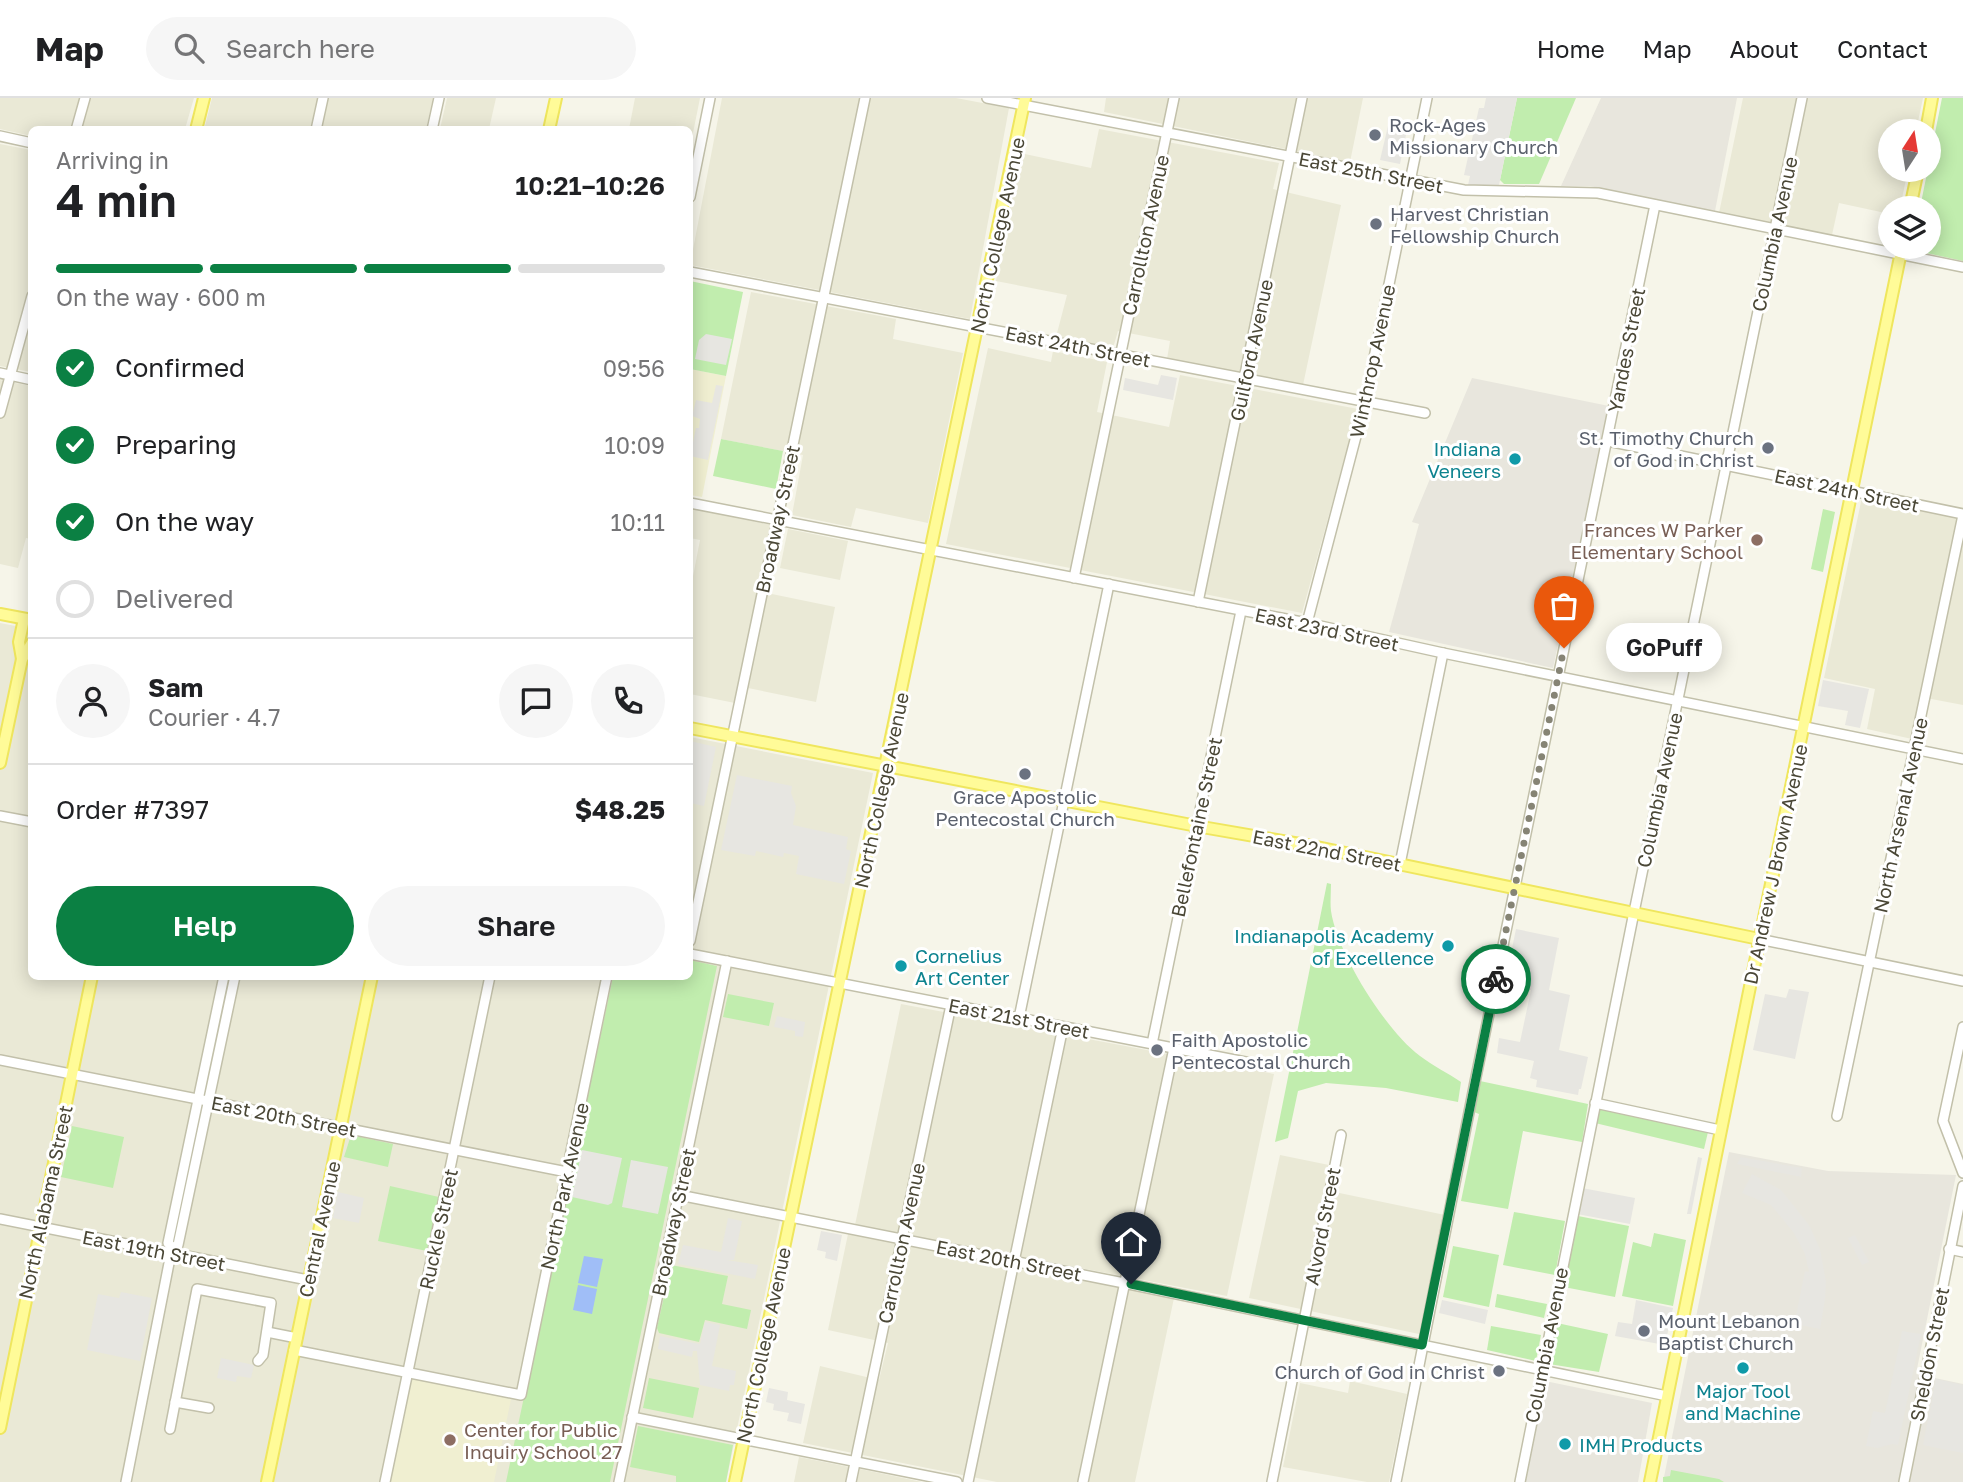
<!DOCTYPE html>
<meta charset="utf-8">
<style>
:root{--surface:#fff;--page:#f6f6f6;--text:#202124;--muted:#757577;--line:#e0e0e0;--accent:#0b8043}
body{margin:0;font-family:"Golos Text",sans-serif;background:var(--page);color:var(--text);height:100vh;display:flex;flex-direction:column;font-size:26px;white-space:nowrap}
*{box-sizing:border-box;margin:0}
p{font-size:23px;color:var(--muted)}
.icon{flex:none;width:38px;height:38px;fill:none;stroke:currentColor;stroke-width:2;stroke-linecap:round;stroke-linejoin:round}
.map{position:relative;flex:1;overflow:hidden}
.details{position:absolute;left:28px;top:28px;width:665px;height:854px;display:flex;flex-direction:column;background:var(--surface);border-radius:10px;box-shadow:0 4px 18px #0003}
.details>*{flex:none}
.needle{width:46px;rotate:12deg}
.fabs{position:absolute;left:1878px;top:21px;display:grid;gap:14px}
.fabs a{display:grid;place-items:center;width:63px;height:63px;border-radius:50%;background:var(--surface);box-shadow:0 4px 18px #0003;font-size:35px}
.pin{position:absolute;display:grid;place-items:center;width:60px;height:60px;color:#fff;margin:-72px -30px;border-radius:50% 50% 50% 0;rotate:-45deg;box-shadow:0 0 7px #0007}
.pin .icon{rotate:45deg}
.courier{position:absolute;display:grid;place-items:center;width:70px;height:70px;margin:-35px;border:5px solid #0b8043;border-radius:50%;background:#fff;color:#222;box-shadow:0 2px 9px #0007}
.bubble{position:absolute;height:49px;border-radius:24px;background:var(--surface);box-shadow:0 4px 18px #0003;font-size:23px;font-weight:600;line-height:49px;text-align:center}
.overview em{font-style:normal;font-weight:600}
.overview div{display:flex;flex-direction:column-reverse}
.overview{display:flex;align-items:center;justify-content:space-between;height:119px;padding:0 28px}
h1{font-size:46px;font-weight:600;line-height:52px}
.bar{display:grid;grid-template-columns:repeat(4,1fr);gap:10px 7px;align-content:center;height:84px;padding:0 28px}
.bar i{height:9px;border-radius:5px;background:var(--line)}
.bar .current{background:var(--accent)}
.bar p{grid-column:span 4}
.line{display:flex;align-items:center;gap:18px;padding:0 28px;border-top:2px solid var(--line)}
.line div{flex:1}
.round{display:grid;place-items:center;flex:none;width:74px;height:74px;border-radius:37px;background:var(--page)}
ol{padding:0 28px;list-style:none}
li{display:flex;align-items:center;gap:21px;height:77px}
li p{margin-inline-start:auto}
li .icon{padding:7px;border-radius:50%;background:var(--accent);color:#fff;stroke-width:4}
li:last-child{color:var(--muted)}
li i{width:38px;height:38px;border:4px solid var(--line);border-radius:50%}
.action{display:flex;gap:14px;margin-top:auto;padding:14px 28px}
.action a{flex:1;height:80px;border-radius:42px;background:var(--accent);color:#fff;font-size:28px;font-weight:600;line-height:80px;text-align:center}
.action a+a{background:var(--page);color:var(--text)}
header{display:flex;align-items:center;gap:42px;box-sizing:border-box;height:98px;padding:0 35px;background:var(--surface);border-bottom:2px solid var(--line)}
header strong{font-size:33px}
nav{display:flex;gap:38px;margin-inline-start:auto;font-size:24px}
.search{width:490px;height:63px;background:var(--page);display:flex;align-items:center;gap:18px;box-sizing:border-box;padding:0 24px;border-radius:38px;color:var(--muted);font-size:26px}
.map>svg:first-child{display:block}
.residential{fill:#eae9d6}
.industrial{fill:#e8e6dd}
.education{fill:#f0efd1}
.green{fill:#c1edae}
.parking{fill:#e7e6e1}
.water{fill:#a0bef7}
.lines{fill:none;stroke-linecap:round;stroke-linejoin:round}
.minor-casing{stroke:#c2c0aa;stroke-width:12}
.major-casing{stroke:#efe65e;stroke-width:14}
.minor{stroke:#fff;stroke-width:9}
.major{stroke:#fffb98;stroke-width:10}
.done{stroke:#868475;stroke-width:7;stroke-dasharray:0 12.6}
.route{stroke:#0b8043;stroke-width:9}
.worship-dot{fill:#6b7280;stroke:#fff;stroke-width:2.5}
.culture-dot{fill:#0f9aa8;stroke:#fff;stroke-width:2.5}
.education-dot{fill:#8d6e63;stroke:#fff;stroke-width:2.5}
.labels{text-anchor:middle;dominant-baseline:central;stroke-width:6;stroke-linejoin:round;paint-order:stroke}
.worship-label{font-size:19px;fill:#5b616d;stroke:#fff;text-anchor:start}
.street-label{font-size:19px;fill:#4a4736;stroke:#fff}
.culture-label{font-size:19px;fill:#0d838f;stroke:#fff;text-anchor:end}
.education-label{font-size:19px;fill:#785e54;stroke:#fff;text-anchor:end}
</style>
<header>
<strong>Map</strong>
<div class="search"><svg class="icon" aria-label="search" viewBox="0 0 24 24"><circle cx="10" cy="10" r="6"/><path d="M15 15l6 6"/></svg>Search here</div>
<nav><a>Home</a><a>Map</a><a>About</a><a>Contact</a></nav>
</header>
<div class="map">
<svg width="1963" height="1384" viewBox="0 0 1963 1384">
<rect width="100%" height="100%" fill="#f6f5e9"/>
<!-- residential -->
<g class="residential">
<path d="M0,0H194L185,31L32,32L31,38L0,31Z"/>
<path d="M212,0H433L426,31L204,32Z"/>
<path d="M447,0H496L489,31H440Z"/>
<path d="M635,0H700L690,50V32L629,31Z"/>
<path d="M722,0H956L1009,10L970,221L690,167Z"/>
<path d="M1106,0H1363L1350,64L1104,14Z"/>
<path d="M1743,0H1923L1916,33H1890V72H1908L1900,110H1890V116L1839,105L1832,137L1719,115Z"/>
<path d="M1099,31L1279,65L1273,91L1341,107L1303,287L1167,261L1170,243L1118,233L1113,250L1056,239L1067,197L996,183L1020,55L1091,70Z"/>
<path d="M0,46L31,52V274L0,268Z"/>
<path d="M751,194L896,221L893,241L963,255L928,425L856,410L851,429L792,417L803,357L721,341Z"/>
<path d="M988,250L1051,264L1053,253L1107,264L1097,314L1169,329L1180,277L1358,311L1302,515L946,446Z"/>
<path d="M0,282L31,288V441L26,440L18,470L0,466Z"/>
<path d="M1862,399L1963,419V607L1921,599L1912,641L1867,631L1875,591L1824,580Z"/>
<path d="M690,410L772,427L735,605L690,596V494L700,442L690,440Z"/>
<path d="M788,431L848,443L840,482L780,470Z"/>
<path d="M767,495L835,509L816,604L748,590Z"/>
<path d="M0,525L31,531L32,878H690V639L873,675L726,1384H0Z"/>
<path d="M901,906L1274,976L1227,1198L855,1127Z"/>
<path d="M1280,1057L1329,1067L1325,1092L1445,1117L1419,1236L1249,1200Z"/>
<path d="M848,1136L1174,1200L1135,1384H997L803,1345L820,1268L879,1282L888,1245L828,1232Z"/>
<path d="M1350,1283L1407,1296L1389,1384H1367L1283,1369L1300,1285L1348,1295Z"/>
<path d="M799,1359L849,1369L846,1384H794Z"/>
<path d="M860,1371L922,1384H857Z"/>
</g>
<!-- industrial -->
<g class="industrial">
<path d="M1601,0H1737L1715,113L1590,88H1561Z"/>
<path d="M1472,280L1609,308L1553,570L1389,534L1419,426L1412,424Z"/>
<path d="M1729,1054L1828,1073L1956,1077L1916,1276L1963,1286V1384H1663Z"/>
<path d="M1545,1283L1652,1305L1638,1384H1525Z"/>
</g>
<!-- education -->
<g class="education">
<path d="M690,271L726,278L702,399L690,397Z"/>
<path d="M409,1280L511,1301L494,1384H389Z"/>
</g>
<!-- green -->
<g class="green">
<path d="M1517,0H1576L1539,86H1504L1500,82Z"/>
<path d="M1942,0H1963V163L1917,153L1914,149H1928V110H1920Z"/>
<path d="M690,183L743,194L726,278L690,271Z"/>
<path d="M721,341L783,353L776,391L713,378Z"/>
<path d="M1823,411L1835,414L1823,474L1811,471Z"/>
<path d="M1327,785L1331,786C1331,795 1330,804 1331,813C1337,855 1386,933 1420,958C1433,968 1448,975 1461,984L1458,1004L1386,990L1326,985L1298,993L1288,1040L1275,1044Z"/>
<path d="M690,862L717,868L610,1384H506L613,879L690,878Z"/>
<path d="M728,896L774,905L769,928L723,919Z"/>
<path d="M1480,983L1588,1006L1582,1044L1523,1033L1508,1111L1461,1103L1479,1016L1474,1014Z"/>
<path d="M1600,1010L1708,1034L1704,1051L1595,1025Z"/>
<path d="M72,1028L124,1039L113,1090L61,1079Z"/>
<path d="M351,1037L393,1046L388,1069L344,1059Z"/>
<path d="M390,1088L439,1099L427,1153L378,1143Z"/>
<path d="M1514,1114L1565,1123L1555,1177L1503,1167Z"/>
<path d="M1578,1118L1629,1128L1615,1199L1564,1189Z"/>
<path d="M1654,1135L1686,1142L1673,1208L1622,1198L1633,1144L1651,1149Z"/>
<path d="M1453,1148L1499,1157L1489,1209L1443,1199Z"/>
<path d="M671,1167L728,1178L722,1206L751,1212L747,1231L705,1222L699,1244L659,1235L657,1230Z"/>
<path d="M1497,1196L1547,1206L1544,1220L1495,1209Z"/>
<path d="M1557,1225L1608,1236L1599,1274L1549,1266Z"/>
<path d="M1491,1228L1541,1237L1536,1263L1487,1252Z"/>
<path d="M649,1280L699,1290L693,1320L643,1310Z"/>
<path d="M638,1328L733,1347L726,1384H676V1378L630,1369Z"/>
<path d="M1671,1372L1719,1381L1724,1384H1663V1379L1670,1378Z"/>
</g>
<!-- parking -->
<g class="parking">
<path d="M1486,0H1517L1499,87H1468L1470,78L1464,77L1479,10H1484Z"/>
<path d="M1388,28L1407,32L1400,66L1380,62Z"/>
<path d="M706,236L732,241L726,267L695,261L699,242Z"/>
<path d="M1161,277L1177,280L1173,302L1123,292L1125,280L1158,287Z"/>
<path d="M716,287L723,288L708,362L690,358L696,330H699L700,321L692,318L696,302L712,305Z"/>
<path d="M1823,582L1869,591L1860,630L1845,627L1848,613L1818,608Z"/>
<path d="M690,643L716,649L704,708L690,705Z"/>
<path d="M737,677L792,688L791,695L796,708L793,727L848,739L846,751L851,753L844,786L796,776L799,758L784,755L783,759L756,753L755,758L721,752Z"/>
<path d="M1516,831L1559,840L1549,892L1570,897L1559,952L1588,959L1581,991H1579L1578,997L1536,989L1537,982L1530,980L1534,963L1497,955L1499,940L1520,944L1531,892L1509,887L1510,882L1506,880Z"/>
<path d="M1789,891L1809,894L1795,961L1753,952L1765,896L1786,900Z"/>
<path d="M777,918L805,924L803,939L795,938V933L774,929Z"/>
<path d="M582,1052L622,1060L612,1105L608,1107L572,1099Z"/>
<path d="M1698,1059L1702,1060L1691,1116H1687Z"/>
<path d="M1741,1059L1802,1070L1801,1079L1737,1066Z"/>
<path d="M631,1062L668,1069L658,1116L622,1109Z"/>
<path d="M1752,1076L1781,1092L1809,1127L1820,1151L1826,1184L1825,1201L1820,1231L1800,1227V1224L1795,1223L1805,1173L1809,1174L1805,1156L1794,1135L1771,1107L1742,1095Z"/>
<path d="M1582,1090L1635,1100L1630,1126L1577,1116Z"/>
<path d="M338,1094L364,1100L359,1125L333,1120Z"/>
<path d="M728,1120L742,1123L734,1162H727L758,1167L755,1181L678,1166L683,1147L721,1154Z"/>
<path d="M821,1133L842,1137L837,1163L825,1160L826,1154L817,1152Z"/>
<path d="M1855,1137L1869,1164L1862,1167L1848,1140Z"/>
<path d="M121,1194L152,1200L140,1263L87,1252L98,1196L119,1200Z"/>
<path d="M1442,1202L1488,1212L1485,1226L1439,1215Z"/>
<path d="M1636,1202L1673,1210L1665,1247L1615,1238L1618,1224L1632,1226Z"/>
<path d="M705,1224L720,1227L712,1268L736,1273L734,1287H730L729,1293L700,1287L697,1253H693L692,1259L658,1251L660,1238L700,1246Z"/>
<path d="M1902,1233L1921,1236L1898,1347L1892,1346L1877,1350L1866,1348L1873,1313L1885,1315Z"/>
<path d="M221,1260L254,1267L251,1280L237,1278L236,1284L217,1280Z"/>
<path d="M1936,1281L1963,1287V1355L1923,1347Z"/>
<path d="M769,1290L788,1294L787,1302L805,1306L801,1326L787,1323L789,1315L773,1312L774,1306L766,1304Z"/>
</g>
<!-- water -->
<g class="water">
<path d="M584,1158L603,1161L597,1189L578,1185Z"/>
<path d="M578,1187L597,1191L592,1216L573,1212Z"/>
</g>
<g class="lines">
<!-- minor casing -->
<g class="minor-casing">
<g id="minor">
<path d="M987,0L1464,92L1598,95L1963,169"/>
<path d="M76,32L85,0"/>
<path d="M316,32L323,0"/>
<path d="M432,32L439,0"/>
<path d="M0,38L32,45"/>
<path d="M690,99L710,0"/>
<path d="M690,174L1425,315"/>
<path d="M0,275L32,282"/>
<path d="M0,315L32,198"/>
<path d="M1608,343L1963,416"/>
<path d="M690,405L1307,525L1443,555L1963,661"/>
<path d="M1074,480L1174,0"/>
<path d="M1198,504L1302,0"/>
<path d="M1307,525L1365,304L1427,0"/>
<path d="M0,718L32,724"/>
<path d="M1400,766L1443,555"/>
<path d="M1759,841L1963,883"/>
<path d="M690,843L865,0"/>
<path d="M690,856L1266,968"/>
<path d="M1019,920L1109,486"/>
<path d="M1963,929L1943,1023L1963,1075"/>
<path d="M1152,946L1241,513"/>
<path d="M0,962L567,1074"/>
<path d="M1595,1005L1720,1032"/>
<path d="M1837,1018L1963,417"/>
<path d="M679,1097L1124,1185L1667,1298"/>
<path d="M0,1121L308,1182"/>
<path d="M173,1150L168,1145L224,878"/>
<path d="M1949,1151L1963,1154"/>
<path d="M267,1234L297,1240"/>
<path d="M294,1252L521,1297L607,878"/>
<path d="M175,1304L209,1310"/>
<path d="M632,1319L957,1384"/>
<path d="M170,1331L197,1191L271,1205L263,1257L258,1263"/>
<path d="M126,1384L171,1155L173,1150L178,1147L235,878"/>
<path d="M385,1384L490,878"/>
<path d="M619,1384L727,863"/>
<path d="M851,1384L951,907"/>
<path d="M968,1384L1063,929"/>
<path d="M1083,1384L1174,950"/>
<path d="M1272,1384L1341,1037"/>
<path d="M1396,1384L1475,984L1655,107"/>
<path d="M1520,1384L1633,819L1802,0"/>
<path d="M1904,1384L1963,1088"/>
</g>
</g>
<!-- major casing -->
<g class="major-casing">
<g id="major">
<path d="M196,32L204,0"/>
<path d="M549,32L556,0"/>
<path d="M1926,33L1932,0"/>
<path d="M1910,110L1918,72"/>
<path d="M0,516L32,522"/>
<path d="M22,561L19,544L24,521"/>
<path d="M690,630L1202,729L1312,748L1759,841"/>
<path d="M0,665L22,561L32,545"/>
<path d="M0,1330L92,878"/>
<path d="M267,1384L372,878"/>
<path d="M735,1384L1025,0"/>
<path d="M1650,1384L1758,849L1902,149"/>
</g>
</g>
<!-- minor -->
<use href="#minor" class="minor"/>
<!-- major -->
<use href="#major" class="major"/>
</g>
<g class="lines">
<!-- done -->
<path class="done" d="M1496,881L1564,550"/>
<!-- route -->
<path class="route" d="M1131,1186L1422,1247L1496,881"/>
</g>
<!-- markers -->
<g class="worship-dot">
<circle cx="1375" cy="37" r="7"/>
<circle cx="1376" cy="126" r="7"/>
<circle cx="1768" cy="350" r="7"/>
<circle cx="1025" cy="676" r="7"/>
<circle cx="1157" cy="952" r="7"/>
<circle cx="1644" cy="1233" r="7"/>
<circle cx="1499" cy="1273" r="7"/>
</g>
<g class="culture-dot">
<circle cx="1515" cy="361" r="7"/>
<circle cx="1448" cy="848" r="7"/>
<circle cx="901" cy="868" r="7"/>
<circle cx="1743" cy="1270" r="7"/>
<circle cx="1565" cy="1346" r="7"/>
</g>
<g class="education-dot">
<circle cx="1757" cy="442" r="7"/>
<circle cx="450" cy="1342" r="7"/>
</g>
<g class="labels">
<!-- worship labels -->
<g class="worship-label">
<text x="1389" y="26">Rock-Ages<tspan x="1389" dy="22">Missionary Church</tspan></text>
<text x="1390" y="115">Harvest Christian<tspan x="1390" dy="22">Fellowship Church</tspan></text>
<text x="1754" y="339" text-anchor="end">St. Timothy Church<tspan x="1754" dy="22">of God in Christ</tspan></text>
<text x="1025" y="698" text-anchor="middle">Grace Apostolic<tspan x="1025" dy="22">Pentecostal Church</tspan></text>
<text x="1171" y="941">Faith Apostolic<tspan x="1171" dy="22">Pentecostal Church</tspan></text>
<text x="1658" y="1222">Mount Lebanon<tspan x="1658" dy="22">Baptist Church</tspan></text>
<text x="1485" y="1273" text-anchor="end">Church of God in Christ</text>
</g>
<!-- street labels -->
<g class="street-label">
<text transform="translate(1371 74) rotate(11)">East 25th Street</text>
<text transform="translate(1774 136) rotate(-78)">Columbia Avenue</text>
<text transform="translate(997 137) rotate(-78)">North College Avenue</text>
<text transform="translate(1145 137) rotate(-78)">Carrollton Avenue</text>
<text transform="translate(1078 248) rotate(11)">East 24th Street</text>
<text transform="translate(1251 252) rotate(-78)">Guilford Avenue</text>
<text transform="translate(1626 252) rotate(-79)">Yandes Street</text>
<text transform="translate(1372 263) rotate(-78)">Winthrop Avenue</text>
<text transform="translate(1847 392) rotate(12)">East 24th Street</text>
<text transform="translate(777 421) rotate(-78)">Broadway Street</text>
<text transform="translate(1327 531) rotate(12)">East 23rd Street</text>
<text transform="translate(881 692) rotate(-78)">North College Avenue</text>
<text transform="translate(1659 692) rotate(-78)">Columbia Avenue</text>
<text transform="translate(1900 717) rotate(-78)">North Arsenal Avenue</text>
<text transform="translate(1196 729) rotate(-78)">Bellefontaine Street</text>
<text transform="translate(1327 752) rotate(11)">East 22nd Street</text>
<text transform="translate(1775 766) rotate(-78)">Dr Andrew J Brown Avenue</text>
<text transform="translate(1019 920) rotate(11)">East 21st Street</text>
<text transform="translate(284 1018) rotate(11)">East 20th Street</text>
<text transform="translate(564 1088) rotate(-78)">North Park Avenue</text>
<text transform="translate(45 1104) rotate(-78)">North Alabama Street</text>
<text transform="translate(673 1124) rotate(-78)">Broadway Street</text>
<text transform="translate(1322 1128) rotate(-79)">Alvord Street</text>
<text transform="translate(319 1131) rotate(-78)">Central Avenue</text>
<text transform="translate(438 1131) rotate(-78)">Ruckle Street</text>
<text transform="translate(901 1145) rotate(-78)">Carrollton Avenue</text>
<text transform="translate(154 1152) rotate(11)">East 19th Street</text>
<text transform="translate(1009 1162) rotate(11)">East 20th Street</text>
<text transform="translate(763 1247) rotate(-78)">North College Avenue</text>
<text transform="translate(1546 1247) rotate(-79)">Columbia Avenue</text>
<text transform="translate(1929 1256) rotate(-79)">Sheldon Street</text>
</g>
<!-- culture labels -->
<g class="culture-label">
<text x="1501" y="350">Indiana<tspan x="1501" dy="22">Veneers</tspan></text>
<text x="1434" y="837">Indianapolis Academy<tspan x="1434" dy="22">of Excellence</tspan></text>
<text x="915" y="857" text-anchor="start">Cornelius<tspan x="915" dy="22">Art Center</tspan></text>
<text x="1743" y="1292" text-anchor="middle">Major Tool<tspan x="1743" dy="22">and Machine</tspan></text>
<text x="1579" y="1346" text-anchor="start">IMH Products</text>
</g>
<!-- education labels -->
<g class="education-label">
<text x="1743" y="431">Frances W Parker<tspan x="1743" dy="22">Elementary School</tspan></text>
<text x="464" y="1331" text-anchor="start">Center for Public<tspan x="464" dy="22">Inquiry School 27</tspan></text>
</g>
</g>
</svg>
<div class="fabs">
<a><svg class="needle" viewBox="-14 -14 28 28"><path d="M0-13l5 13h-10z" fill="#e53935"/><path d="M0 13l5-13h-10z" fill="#757577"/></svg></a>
<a><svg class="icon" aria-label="layers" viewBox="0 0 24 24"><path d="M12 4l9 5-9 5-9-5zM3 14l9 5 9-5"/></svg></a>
</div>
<div class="pin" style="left:1564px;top:550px;background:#ea580c"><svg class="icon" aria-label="bag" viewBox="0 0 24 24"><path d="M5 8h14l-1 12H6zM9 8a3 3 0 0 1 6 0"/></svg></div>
<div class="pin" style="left:1131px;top:1186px;background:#1f2937"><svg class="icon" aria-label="home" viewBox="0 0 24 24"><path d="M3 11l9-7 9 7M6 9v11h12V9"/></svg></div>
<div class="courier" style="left:1496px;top:881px"><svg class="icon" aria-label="bike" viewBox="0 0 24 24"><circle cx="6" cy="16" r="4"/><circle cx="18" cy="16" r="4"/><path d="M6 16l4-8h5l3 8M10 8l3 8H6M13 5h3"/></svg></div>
<div class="bubble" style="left:1606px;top:525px;width:116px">GoPuff</div>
<section class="details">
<div class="overview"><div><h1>4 min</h1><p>Arriving in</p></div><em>10:21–10:26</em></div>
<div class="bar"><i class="current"></i><i class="current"></i><i class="current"></i><i></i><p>On the way · 600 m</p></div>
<ol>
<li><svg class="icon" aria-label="check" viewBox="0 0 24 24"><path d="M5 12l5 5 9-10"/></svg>Confirmed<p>09:56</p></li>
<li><svg class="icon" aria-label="check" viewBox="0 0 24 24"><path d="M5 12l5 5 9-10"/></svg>Preparing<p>10:09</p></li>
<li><svg class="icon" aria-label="check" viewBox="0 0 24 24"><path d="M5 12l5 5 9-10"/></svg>On the way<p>10:11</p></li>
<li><i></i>Delivered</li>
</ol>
<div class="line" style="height:126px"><a class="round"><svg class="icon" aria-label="person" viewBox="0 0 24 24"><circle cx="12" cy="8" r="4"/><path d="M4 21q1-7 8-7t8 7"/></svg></a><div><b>Sam</b><p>Courier · 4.7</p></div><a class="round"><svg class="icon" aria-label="chat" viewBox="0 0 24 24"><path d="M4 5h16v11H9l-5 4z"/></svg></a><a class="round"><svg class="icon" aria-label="phone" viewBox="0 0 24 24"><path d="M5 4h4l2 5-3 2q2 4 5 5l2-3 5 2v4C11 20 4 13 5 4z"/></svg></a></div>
<div class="line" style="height:91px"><div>Order #7397</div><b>$48.25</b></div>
<div class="action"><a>Help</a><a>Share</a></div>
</section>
</div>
